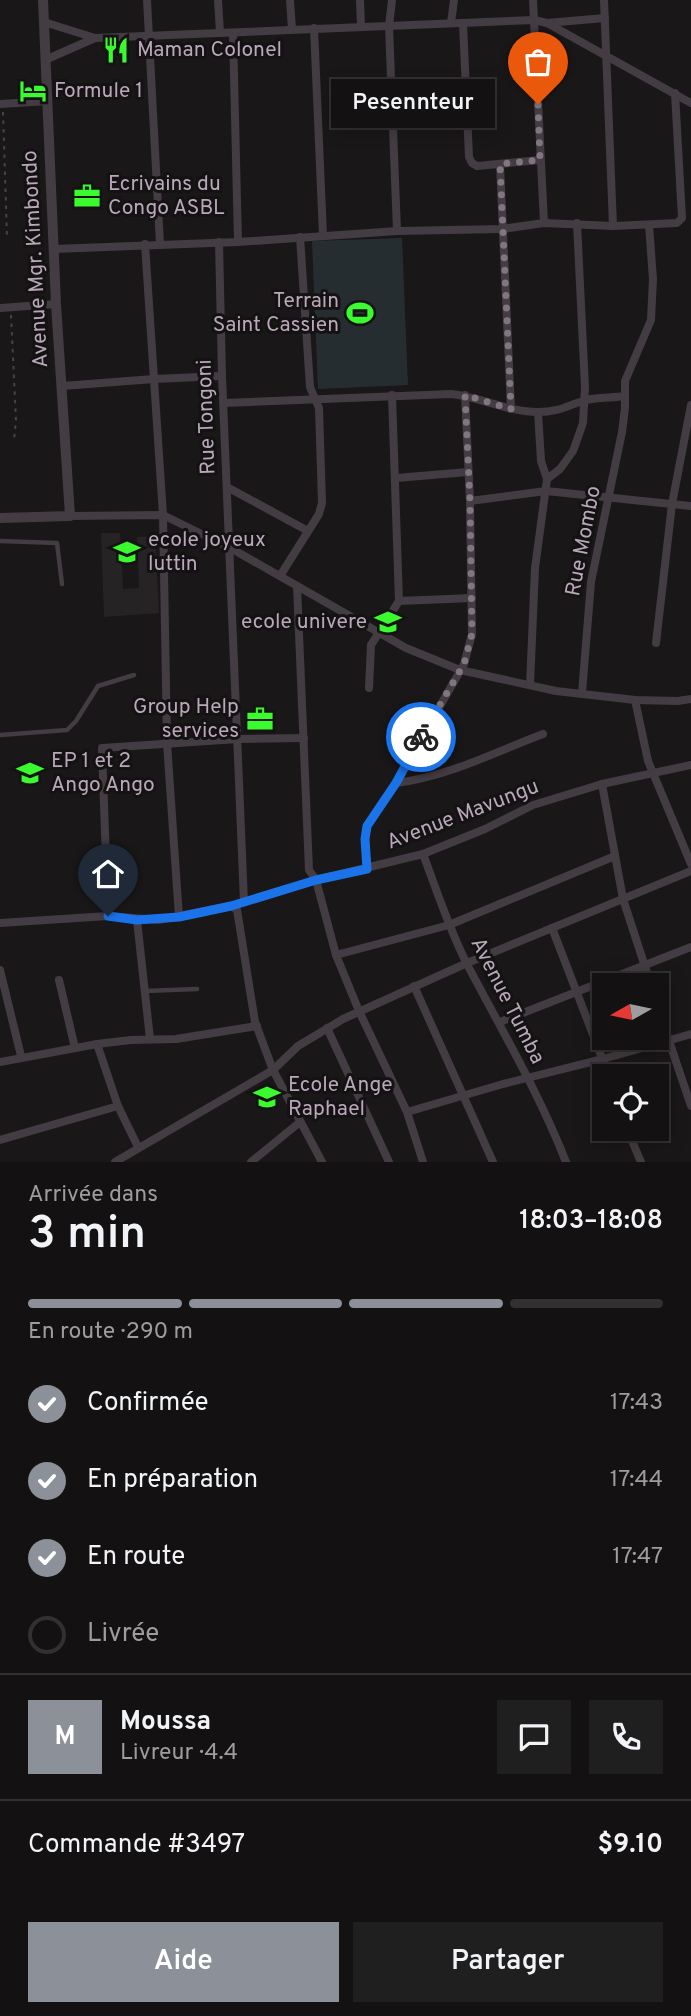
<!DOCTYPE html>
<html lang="fr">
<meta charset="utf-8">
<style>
:root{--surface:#131112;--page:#201f20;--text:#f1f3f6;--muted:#9d9d9f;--line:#323132;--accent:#8c9099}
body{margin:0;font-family:Overpass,sans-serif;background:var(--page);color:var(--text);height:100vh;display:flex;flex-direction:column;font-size:26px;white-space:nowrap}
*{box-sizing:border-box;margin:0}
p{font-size:23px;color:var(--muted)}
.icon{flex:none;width:38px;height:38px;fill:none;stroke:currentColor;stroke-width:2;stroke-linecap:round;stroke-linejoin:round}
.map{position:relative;height:1162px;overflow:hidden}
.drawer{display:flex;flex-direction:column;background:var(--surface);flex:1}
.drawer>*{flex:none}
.needle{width:46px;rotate:261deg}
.tools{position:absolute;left:592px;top:973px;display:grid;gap:14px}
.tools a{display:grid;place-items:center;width:77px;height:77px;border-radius:0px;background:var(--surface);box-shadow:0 4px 18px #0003,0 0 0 2px var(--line);font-size:35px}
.pin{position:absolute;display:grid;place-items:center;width:60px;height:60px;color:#fff;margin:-72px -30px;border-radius:50% 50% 50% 0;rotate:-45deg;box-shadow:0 0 7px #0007}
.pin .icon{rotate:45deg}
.courier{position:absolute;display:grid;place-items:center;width:70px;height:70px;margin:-35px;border:5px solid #1a73e8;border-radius:50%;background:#fff;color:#222;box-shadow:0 2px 9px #0007}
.bubble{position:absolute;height:49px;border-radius:0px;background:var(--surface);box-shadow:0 4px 18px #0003,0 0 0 2px var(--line);font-size:23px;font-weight:600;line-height:49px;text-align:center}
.head em{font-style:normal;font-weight:600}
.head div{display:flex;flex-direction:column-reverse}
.head{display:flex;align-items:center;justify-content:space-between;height:119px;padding:0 28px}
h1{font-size:46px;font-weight:600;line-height:52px}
.bar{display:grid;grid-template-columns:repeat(4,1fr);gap:10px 7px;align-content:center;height:84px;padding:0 28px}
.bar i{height:9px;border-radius:5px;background:var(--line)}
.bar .selected{background:var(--accent)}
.bar p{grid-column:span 4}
.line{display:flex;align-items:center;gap:18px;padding:0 28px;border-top:2px solid var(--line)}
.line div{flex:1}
.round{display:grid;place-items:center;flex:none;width:74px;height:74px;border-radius:0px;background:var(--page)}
ol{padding:0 28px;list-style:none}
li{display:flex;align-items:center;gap:21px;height:77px}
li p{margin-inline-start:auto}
li .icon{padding:7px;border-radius:50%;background:var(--accent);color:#fff;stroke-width:4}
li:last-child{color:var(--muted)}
li i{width:38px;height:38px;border:4px solid var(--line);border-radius:50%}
.button{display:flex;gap:14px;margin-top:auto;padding:14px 28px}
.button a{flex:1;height:80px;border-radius:0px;background:var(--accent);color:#fff;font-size:28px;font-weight:600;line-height:80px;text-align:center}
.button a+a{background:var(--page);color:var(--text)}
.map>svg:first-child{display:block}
.built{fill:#262325}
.green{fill:#262d31}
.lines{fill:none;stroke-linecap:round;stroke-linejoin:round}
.path{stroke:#4a424a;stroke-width:2;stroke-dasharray:3.5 5;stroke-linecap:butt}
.service{stroke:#433c42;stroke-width:4.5}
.minor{stroke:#433c42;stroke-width:8}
.tertiary{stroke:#433c42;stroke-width:10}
.done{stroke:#817581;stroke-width:7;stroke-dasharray:0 12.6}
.route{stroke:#1a73e8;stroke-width:9}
.labels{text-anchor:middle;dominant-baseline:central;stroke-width:6;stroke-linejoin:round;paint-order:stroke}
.poi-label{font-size:21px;fill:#b9a8ba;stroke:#141213;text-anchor:start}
.street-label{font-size:21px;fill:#b9a8ba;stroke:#141213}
</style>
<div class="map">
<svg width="691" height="1162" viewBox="0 0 691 1162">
<rect width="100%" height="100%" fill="#191718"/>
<!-- built -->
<path class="built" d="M101,533H120L123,589L139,588L137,537L155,536L159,613L104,617Z"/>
<!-- green -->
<path class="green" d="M402,238L408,385L318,389L312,241Z"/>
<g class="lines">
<!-- path -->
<g class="path">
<path d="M3,112L7,237"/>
<path d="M11,315L16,420L14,440"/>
</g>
<!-- service -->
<g class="service">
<path d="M0,541L57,543L62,584"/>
<path d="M0,735L67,730L76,721L98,686L134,675"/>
<path d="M145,991L197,989"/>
</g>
<!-- minor -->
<g class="minor">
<path d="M147,0L160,244"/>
<path d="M218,0L220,33"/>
<path d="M290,0L292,29"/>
<path d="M360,0L361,26"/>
<path d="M392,0L389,26L397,231"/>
<path d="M533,0L544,223"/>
<path d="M604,0L613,226"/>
<path d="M44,22L95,38L534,20L547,23L691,103"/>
<path d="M451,23L454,0"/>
<path d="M547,23L605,18"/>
<path d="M463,24L469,157L472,163L477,166L540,160"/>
<path d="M314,28L323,235"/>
<path d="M233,33L238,242"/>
<path d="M45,60L95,38"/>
<path d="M0,104L48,101"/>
<path d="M500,165L511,409"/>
<path d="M219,242L222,376L244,902"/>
<path d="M145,244L163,515L167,743L179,917"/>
<path d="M54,249L238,242L397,231L502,229L544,223L613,226L677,223L682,218L675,93"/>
<path d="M0,308L56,304"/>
<path d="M62,386L154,379L222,376"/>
<path d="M224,403L451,394C481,397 508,412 538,412C560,412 568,405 586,400C598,397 613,398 625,396"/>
<path d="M396,478L468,472"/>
<path d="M547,479L560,469L573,451L583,423L585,387L577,223"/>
<path d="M227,487L308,531"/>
<path d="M470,501L546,491L691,506"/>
<path d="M70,516L163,515L234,550L406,648L460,670L556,691L635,700L678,701L691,699"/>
<path d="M280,576L319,514L322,503L319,408L310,387L300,237"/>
<path d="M297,586L309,870L316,880L336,955L359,1011L407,1112L423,1162"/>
<path d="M399,601L472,598"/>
<path d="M656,643L672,504L691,405"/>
<path d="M530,685L535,568L547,479L541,461L538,412"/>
<path d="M369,688L371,645L399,601L392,395"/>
<path d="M582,693L591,582L622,432L625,408V381L651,320L653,279L649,225"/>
<path d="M635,700L648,761L691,864"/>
<path d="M396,783C447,777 495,752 543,734"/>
<path d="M602,784L623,899L651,985"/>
<path d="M423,854C437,891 449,929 467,964C501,1029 539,1093 566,1162"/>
<path d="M367,869L365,839L367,826L396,783L464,664L472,634L470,501L465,395"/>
<path d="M231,906L237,910L238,916L255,1022L273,1070L322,1162"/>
<path d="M108,916L102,748L238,739L304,738"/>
<path d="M137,920L150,1039"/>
<path d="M0,923L108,916L158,920L231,906L316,880L423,854L485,829L533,805L602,784L691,765"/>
<path d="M552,928L609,1076"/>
<path d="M336,955L449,925L615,856"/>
<path d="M0,970L21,1056"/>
<path d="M59,980L75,1048"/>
<path d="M414,986L493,1162"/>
<path d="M656,1002L691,1106"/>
<path d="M500,1022L691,947"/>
<path d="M327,1028L389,1162"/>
<path d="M97,1044L118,1106L138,1147"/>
<path d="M0,1062L97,1044L131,1040L176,1039L257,1026"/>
<path d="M407,1112L503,1084L603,1059L691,1034"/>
<path d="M627,1129L641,1162"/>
<path d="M0,1140L118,1106"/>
<path d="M115,1162L273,1070L298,1046L343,1019L467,963L691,871"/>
<path d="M251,1162L300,1122"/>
</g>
<!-- tertiary -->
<path class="tertiary" d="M0,518L70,516L56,304L43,0"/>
</g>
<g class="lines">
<!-- done -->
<path class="done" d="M421,737L464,664L472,634L470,501L465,395L511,409L500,164L540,160L538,104"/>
<!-- route -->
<path class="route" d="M108,916L137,920L179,917L231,906L316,880L367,869L365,839L367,826L396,783L421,737"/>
</g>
<!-- icons -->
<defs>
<g id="restaurant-bare" transform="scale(2.1)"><path d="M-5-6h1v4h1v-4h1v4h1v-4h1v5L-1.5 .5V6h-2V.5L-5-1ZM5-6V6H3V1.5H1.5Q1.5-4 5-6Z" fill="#39fb2d" stroke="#141213" stroke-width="2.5" paint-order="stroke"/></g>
<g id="hotel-bare" transform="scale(2.1)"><path d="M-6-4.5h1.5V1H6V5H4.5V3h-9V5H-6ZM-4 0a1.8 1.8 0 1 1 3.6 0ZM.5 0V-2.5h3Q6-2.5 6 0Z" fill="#39fb2d" stroke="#141213" stroke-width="2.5" paint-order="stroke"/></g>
<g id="office-bare" transform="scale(2.1)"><path d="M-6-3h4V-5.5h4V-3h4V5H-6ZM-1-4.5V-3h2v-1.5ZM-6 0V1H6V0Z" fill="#39fb2d" stroke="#141213" stroke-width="2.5" paint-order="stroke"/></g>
<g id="stadium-bare" transform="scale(2.1)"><path d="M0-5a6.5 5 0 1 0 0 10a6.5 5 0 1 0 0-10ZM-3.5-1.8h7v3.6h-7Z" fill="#39fb2d" stroke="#141213" stroke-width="2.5" paint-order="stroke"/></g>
<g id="university-bare" transform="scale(2.1)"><path d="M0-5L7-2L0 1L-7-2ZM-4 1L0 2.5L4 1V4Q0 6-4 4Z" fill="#39fb2d" stroke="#141213" stroke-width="2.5" paint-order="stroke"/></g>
<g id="school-bare" transform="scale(2.1)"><path d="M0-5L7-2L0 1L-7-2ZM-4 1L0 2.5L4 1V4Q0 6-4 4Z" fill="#39fb2d" stroke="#141213" stroke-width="2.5" paint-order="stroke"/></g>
</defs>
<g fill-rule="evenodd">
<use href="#restaurant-bare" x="116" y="50"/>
<use href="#hotel-bare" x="33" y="91"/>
<use href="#office-bare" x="87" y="196"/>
<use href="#stadium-bare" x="360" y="313"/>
<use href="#university-bare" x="127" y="552"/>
<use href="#university-bare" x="388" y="622"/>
<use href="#office-bare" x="260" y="719"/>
<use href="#school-bare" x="30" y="773"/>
<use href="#school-bare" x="267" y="1097"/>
</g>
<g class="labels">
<!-- poi labels -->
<g class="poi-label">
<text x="137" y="50">Maman Colonel</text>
<text x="54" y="91">Formule 1</text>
<text x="108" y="184">Ecrivains du<tspan x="108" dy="24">Congo ASBL</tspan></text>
<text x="339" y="301" text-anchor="end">Terrain<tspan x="339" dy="24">Saint Cassien</tspan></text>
<text x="148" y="540">ecole joyeux<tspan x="148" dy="24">luttin</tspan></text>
<text x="367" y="622" text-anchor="end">ecole univere</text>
<text x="239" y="707" text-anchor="end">Group Help<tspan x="239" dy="24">services</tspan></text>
<text x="51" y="761">EP 1 et 2<tspan x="51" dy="24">Ango Ango</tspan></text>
<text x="288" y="1085">Ecole Ange<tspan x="288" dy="24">Raphael</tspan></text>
</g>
<!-- street labels -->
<g class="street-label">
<text transform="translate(36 259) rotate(-93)">Avenue Mgr. Kimbondo</text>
<text transform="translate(207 417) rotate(-92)">Rue Tongoni</text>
<text transform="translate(584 541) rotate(-79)">Rue Mombo</text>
<text transform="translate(463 815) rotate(-21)">Avenue Mavungu</text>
<text transform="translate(507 1001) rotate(63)">Avenue Tumba</text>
</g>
</g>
</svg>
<div class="tools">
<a><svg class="needle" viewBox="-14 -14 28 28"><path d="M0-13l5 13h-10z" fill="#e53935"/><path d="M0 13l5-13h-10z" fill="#9d9d9f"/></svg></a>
<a><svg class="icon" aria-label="locate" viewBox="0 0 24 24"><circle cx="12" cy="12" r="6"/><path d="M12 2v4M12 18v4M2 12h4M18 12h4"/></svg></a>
</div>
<div class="pin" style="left:538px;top:104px;background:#ea580c"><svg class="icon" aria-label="bag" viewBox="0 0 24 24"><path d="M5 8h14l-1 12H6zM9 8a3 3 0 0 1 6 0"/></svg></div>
<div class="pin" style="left:108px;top:916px;background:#1f2937"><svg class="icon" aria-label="home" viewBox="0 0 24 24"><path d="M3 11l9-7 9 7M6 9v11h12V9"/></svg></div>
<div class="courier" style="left:421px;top:737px"><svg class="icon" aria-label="bike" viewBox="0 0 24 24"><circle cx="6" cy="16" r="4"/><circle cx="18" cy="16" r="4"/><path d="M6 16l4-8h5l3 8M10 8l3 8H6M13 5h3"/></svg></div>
<div class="bubble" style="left:331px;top:79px;width:164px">Pesennteur</div>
</div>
<section class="drawer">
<div class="head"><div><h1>3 min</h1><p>Arrivée dans</p></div><em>18:03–18:08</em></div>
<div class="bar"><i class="selected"></i><i class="selected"></i><i class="selected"></i><i></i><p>En route · 290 m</p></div>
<ol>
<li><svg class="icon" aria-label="check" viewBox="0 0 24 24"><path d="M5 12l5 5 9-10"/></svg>Confirmée<p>17:43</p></li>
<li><svg class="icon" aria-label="check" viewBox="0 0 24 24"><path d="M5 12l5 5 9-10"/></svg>En préparation<p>17:44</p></li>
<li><svg class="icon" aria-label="check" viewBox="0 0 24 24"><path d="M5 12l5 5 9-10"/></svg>En route<p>17:47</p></li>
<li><i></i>Livrée</li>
</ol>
<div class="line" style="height:126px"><b class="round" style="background:var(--accent);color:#fff">M</b><div><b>Moussa</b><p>Livreur · 4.4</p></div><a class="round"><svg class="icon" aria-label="chat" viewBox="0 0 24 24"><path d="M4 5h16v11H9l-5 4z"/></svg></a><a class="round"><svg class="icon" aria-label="phone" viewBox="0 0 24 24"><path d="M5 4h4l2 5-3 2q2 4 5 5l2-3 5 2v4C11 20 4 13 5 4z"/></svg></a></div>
<div class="line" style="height:91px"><div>Commande #3497</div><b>$9.10</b></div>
<div class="button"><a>Aide</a><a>Partager</a></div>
</section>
